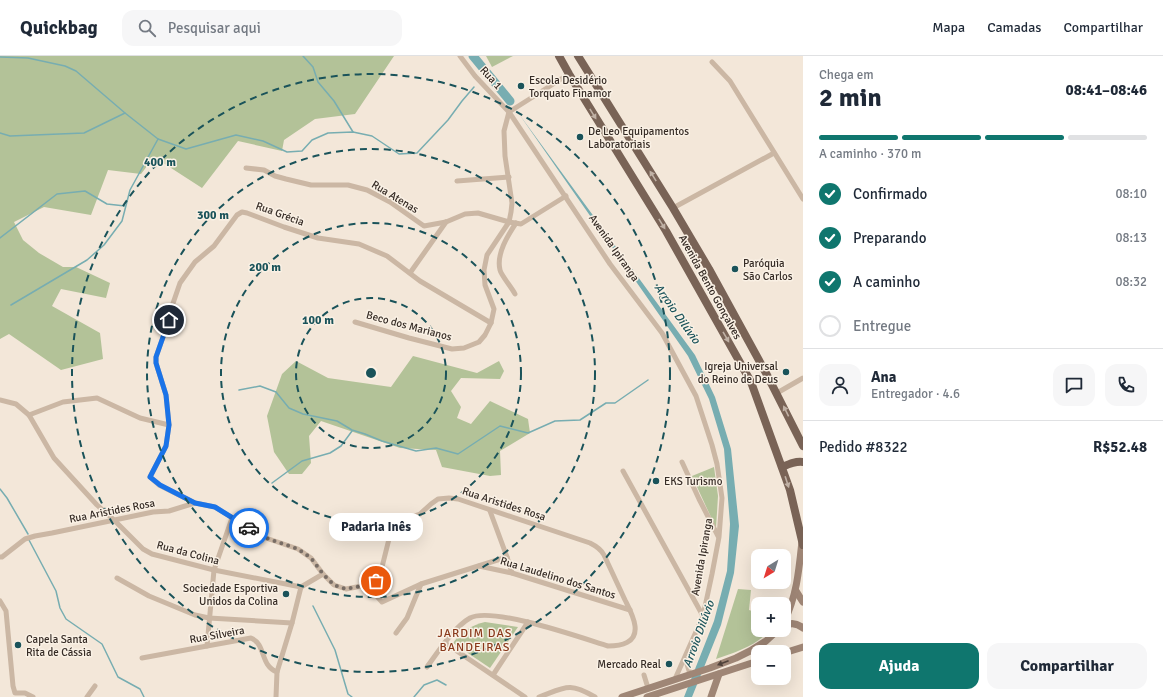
<!DOCTYPE html>
<html lang="pt">
<meta charset="utf-8">
<style>
:root{--surface:#fff;--page:#f6f6f7;--text:#1f2937;--muted:#747a83;--line:#e0e1e3;--accent:#0f766e}
body{margin:0;font-family:Signika,sans-serif;background:var(--page);color:var(--text);height:100vh;display:flex;flex-direction:column;font-size:15px;white-space:nowrap}
*{box-sizing:border-box;margin:0}
p{font-size:13px;color:var(--muted)}
.icon{flex:none;width:22px;height:22px;fill:none;stroke:currentColor;stroke-width:2;stroke-linecap:round;stroke-linejoin:round}
.map{position:relative;flex:1;overflow:hidden}
.sheet{display:flex;flex-direction:column;background:var(--surface);width:360px}
.sheet>*{flex:none}
.needle{width:26px;rotate:218deg}
.tools{position:absolute;left:751px;top:493px;display:grid;gap:8px}
.tools a{display:grid;place-items:center;width:40px;height:40px;border-radius:8px;background:var(--surface);box-shadow:0 4px 16px #0002;font-size:20px}
.pin{position:absolute;display:grid;place-items:center;width:34px;height:34px;color:#fff;margin:-17px;border:2px solid #fff;border-radius:50%;box-shadow:0 1px 4px #0007}
.courier{position:absolute;display:grid;place-items:center;width:40px;height:40px;margin:-20px;border:3px solid #1a73e8;border-radius:50%;background:#fff;color:#222;box-shadow:0 1px 5px #0007}
.bubble{position:absolute;height:28px;border-radius:12px;background:var(--surface);box-shadow:0 4px 16px #0002;font-size:13px;font-weight:800;line-height:28px;text-align:center}
.headline em{font-style:normal;font-weight:800}
.headline div{display:flex;flex-direction:column-reverse}
.headline{display:flex;align-items:center;justify-content:space-between;height:68px;padding:0 16px}
h1{font-size:26px;font-weight:800;line-height:30px}
.bar{display:grid;grid-template-columns:repeat(4,1fr);gap:6px 4px;align-content:center;height:48px;padding:0 16px}
.bar i{height:5px;border-radius:3px;background:var(--line)}
.bar .current{background:var(--accent)}
.bar p{grid-column:span 4}
.line{display:flex;align-items:center;gap:10px;padding:0 16px;border-top:1px solid var(--line)}
.line div{flex:1}
.round{display:grid;place-items:center;flex:none;width:42px;height:42px;border-radius:12px;background:var(--page)}
ol{padding:0 16px;list-style:none}
li{display:flex;align-items:center;gap:12px;height:44px}
li p{margin-inline-start:auto}
li .icon{padding:4px;border-radius:50%;background:var(--accent);color:#fff;stroke-width:4}
li:last-child{color:var(--muted)}
li i{width:22px;height:22px;border:2px solid var(--line);border-radius:50%}
.primary-button{display:flex;gap:8px;margin-top:auto;padding:8px 16px}
.primary-button a{flex:1;height:46px;border-radius:12px;background:var(--accent);color:#fff;font-size:16px;font-weight:800;line-height:46px;text-align:center}
.primary-button a+a{background:var(--page);color:var(--text)}
header{display:flex;align-items:center;gap:24px;box-sizing:border-box;height:56px;padding:0 20px;background:var(--surface);border-bottom:1px solid var(--line)}
header strong{font-size:19px}
nav{display:flex;gap:22px;margin-inline-start:auto;font-size:14px}
.search{width:280px;height:36px;background:var(--page);display:flex;align-items:center;gap:10px;box-sizing:border-box;padding:0 14px;border-radius:12px;color:var(--muted);font-size:15px}
main{display:flex;flex:1;min-height:0}
.map>svg:first-child{display:block}
.green{fill:#b3c298}
.water{fill:#77adb1}
.lines{fill:none;stroke-linecap:round;stroke-linejoin:round}
.stream{stroke:#77adb1;stroke-width:1.5}
.river{stroke:#77adb1;stroke-width:9}
.street{stroke:#cbb7a4;stroke-width:5}
.secondary{stroke:#9f8676;stroke-width:7}
.primary{stroke:#796356;stroke-width:8}
.oneway{fill:#c0b1a5}
.oneway2{fill:#50423a}
.done{stroke:#786d65;stroke-width:4;stroke-dasharray:0 7.2}
.route{stroke:#1a73e8;stroke-width:5}
.ring{fill:none;stroke:#1a535a;stroke-width:2;stroke-dasharray:7 5}
.poi-dot{fill:#1a535a;stroke:#faf1e5;stroke-width:1.5}
.labels{text-anchor:middle;dominant-baseline:central;stroke-width:3;stroke-linejoin:round;paint-order:stroke}
.street-label{font-size:11px;fill:#362c26;stroke:#faf1e5}
.poi-label{font-size:11px;fill:#362c26;stroke:#faf1e5;text-anchor:start}
.water-label{font-size:12px;font-style:italic;fill:#1a535a;stroke:#faf1e5}
.neighbourhood-label{font-size:12px;letter-spacing:1px;fill:#89391b;stroke:#faf1e5}
.centre{fill:#1a535a;stroke:#faf1e5;stroke-width:2}
.ring-label{font-size:12px;text-anchor:middle;font-weight:bold;fill:#1a535a;stroke:#faf1e5;stroke-width:3;stroke-linejoin:round;paint-order:stroke}
</style>
<header>
<strong>Quickbag</strong>
<div class="search"><svg class="icon" aria-label="search" viewBox="0 0 24 24"><circle cx="10" cy="10" r="6"/><path d="M15 15l6 6"/></svg>Pesquisar aqui</div>
<nav><a>Mapa</a><a>Camadas</a><a>Compartilhar</a></nav>
</header>
<main>
<div class="map">
<svg width="803" height="641" viewBox="0 0 803 641">
<rect width="100%" height="100%" fill="#f3e7d9"/>
<!-- green -->
<g class="green">
<path d="M0,0H394L355,58L315,63L284,84L282,95L238,85L202,132L154,101L141,118L108,114L91,159L44,151L14,166L23,184L39,197L63,211H76L110,227L106,242L61,233L52,250L100,277L103,303L61,314L9,278L0,283Z"/>
<path d="M486,0H513L492,11Z"/>
<path d="M413,300L477,317L499,305L504,315L500,323L461,322L451,335L461,351L457,362L471,368L490,345L528,363L530,377L500,395L501,419L490,420L442,411L436,394L400,392L321,365L309,380L311,407L302,418H289L274,396L267,360L282,318L296,305L328,322L391,331Z"/>
<path d="M714,411L718,440L716,472L692,420Z"/>
<path d="M738,533L751,534L749,554L758,557V574H770C756,590 736,596 716,603Z"/>
<path d="M485,566L518,571L490,612L453,587C461,576 472,569 485,566Z"/>
</g>
<!-- water -->
<path class="water" d="M519,58L695,299L715,341L731,393L739,470L734,517L721,569L692,641H684L714,565L727,515L730,468L724,393L709,343L688,300Z"/>
<g class="lines">
<!-- stream -->
<g class="stream">
<path d="M303,0L313,11L318,26L334,45L353,76"/>
<path d="M0,1L28,2L65,10L76,15L125,57L158,83L186,93L236,79L263,85L287,96L302,95L312,84L328,77L353,76L372,80L399,98L417,97L448,64L462,45L474,31"/>
<path d="M0,77L10,80L84,77L125,57"/>
<path d="M0,182L57,138L85,135L107,148L125,150"/>
<path d="M11,249L87,204L104,189L122,165L130,134L158,83"/>
<path d="M239,334L260,330L276,336L289,352L303,358L337,365L352,374L365,378L382,385L416,395L436,392L458,398L500,370L528,377L555,365L580,364L606,347H615L648,324"/>
<path d="M272,427L302,405L330,397L341,390L352,375"/>
<path d="M0,433L7,442L28,478"/>
<path d="M29,484L56,535L60,552L66,563L102,588L118,621L140,633L144,641"/>
<path d="M313,550L335,594L348,638L352,641"/>
<path d="M414,641L424,629L437,624L446,629"/>
</g>
<!-- river -->
<path class="river" d="M473,0L510,45"/>
<!-- street -->
<g class="street">
<path d="M460,0L475,20L509,56L610,208L662,277L696,340L712,389L717,408L722,442L719,481L712,518L703,560L675,623"/>
<path d="M712,6L730,25L803,143"/>
<path d="M246,112L264,114L275,120L286,123L311,129H348L367,134L390,146L424,170L446,166L465,158L478,157L509,166L521,168L566,140"/>
<path d="M457,125L509,121"/>
<path d="M673,152L774,97"/>
<path d="M410,217L446,166"/>
<path d="M515,238C512,232 501,219 500,214C496,198 508,179 516,167"/>
<path d="M355,266L409,282L452,293L464,292L479,286L485,279L491,267L494,253L485,229L484,214L487,199L509,166L511,156L512,147L505,100L504,75L509,56L569,18"/>
<path d="M777,337L803,322"/>
<path d="M0,344L16,348L29,359L54,402L97,449L114,464L143,493L152,498L214,514L301,531"/>
<path d="M29,359L63,346L97,342L140,362L169,369"/>
<path d="M682,406L699,443L718,480"/>
<path d="M623,415L703,560"/>
<path d="M195,447L159,429L150,421L166,390L169,369L166,339L156,307V301L169,264L170,256L180,227L195,206L214,190L237,159L242,156L247,157L284,171L318,182L359,188L387,200L420,225L469,254L491,267"/>
<path d="M490,455L507,501L512,517"/>
<path d="M0,501H2L25,483L35,480L52,477L153,456L169,455L195,447L215,451L263,481L298,493L311,502L323,518L334,529L346,533L367,529L376,525L381,515L390,479L396,472L404,464L420,458L431,448L438,443L449,442L458,443L590,487C596,490 601,493 604,499C611,514 618,529 625,544C629,552 634,561 635,570C637,587 621,590 608,590C582,582 492,550 470,562C454,571 438,596 427,611"/>
<path d="M479,510L512,517L630,554"/>
<path d="M117,522L149,540L195,559L209,562L292,567"/>
<path d="M367,529L382,546L421,528L507,501"/>
<path d="M301,531L323,518"/>
<path d="M0,545L6,555L13,630L15,637H25L33,641"/>
<path d="M396,577L407,562L421,528"/>
<path d="M445,587L525,641"/>
<path d="M207,590L214,514L232,462"/>
<path d="M142,602L207,590L251,582C266,588 260,610 277,616"/>
<path d="M687,602V608L690,618"/>
<path d="M493,619L528,566"/>
<path d="M644,619L648,632"/>
<path d="M87,641L95,630"/>
<path d="M276,641L277,616L292,567L301,531"/>
<path d="M539,641C566,631 569,626 595,641"/>
</g>
<!-- secondary -->
<g class="secondary">
<path d="M796,535L803,546"/>
<path d="M784,566C797,539 799,514 802,485"/>
<path d="M784,570C791,566 797,567 803,572"/>
<path d="M784,597L803,591"/>
<path d="M622,641L710,612L736,602L750,595L766,585L778,574"/>
<path d="M647,641L758,605"/>
<path d="M711,641L719,618"/>
</g>
<!-- primary -->
<g class="primary">
<path d="M559,0L569,18L666,175L751,326L790,434L803,489"/>
<path d="M578,0L673,152L709,213L766,317L803,390"/>
<path d="M782,411C789,408 795,405 803,406"/>
</g>
</g>
<!-- one-way arrows -->
<defs><path id="oneway-solid" d="M-6-.8H1V-3.2L6.5 0L1 3.2V.8H-6Z"/></defs>
<g class="oneway">
<use href="#oneway-solid" transform="translate(593 58) rotate(58)"/>
<use href="#oneway-solid" transform="translate(653 120) rotate(-122)"/>
<use href="#oneway-solid" transform="translate(662 168) rotate(58)"/>
<use href="#oneway-solid" transform="translate(726 281) rotate(60)"/>
<use href="#oneway-solid" transform="translate(786 355) rotate(-116)"/>
<use href="#oneway-solid" transform="translate(787 426) rotate(72)"/>
</g>
<use class="oneway2" href="#oneway-solid" transform="translate(723 607) rotate(159)"/>
<g class="lines">
<!-- done -->
<path class="done" d="M249,472L263,481L298,493L311,502L323,518L334,529L346,533L366,529L376,525"/>
<!-- route -->
<path class="route" d="M169,264L156,301V307L166,339L169,369L166,390L150,421L160,429L195,447L215,451L249,472"/>
</g>
<!-- distance rings -->
<g class="ring">
<circle cx="371" cy="317" r="75"/>
<circle cx="371" cy="317" r="150"/>
<circle cx="371" cy="317" r="224"/>
<circle cx="371" cy="317" r="299"/>
</g>
<!-- markers -->
<g class="poi-dot">
<circle cx="521" cy="30" r="4"/>
<circle cx="580" cy="81" r="4"/>
<circle cx="735" cy="213" r="4"/>
<circle cx="786" cy="316" r="4"/>
<circle cx="656" cy="425" r="4"/>
<circle cx="286" cy="538" r="4"/>
<circle cx="18" cy="589" r="4"/>
<circle cx="669" cy="608" r="4"/>
</g>
<g class="labels">
<!-- street labels -->
<g class="street-label">
<text transform="translate(491 22) rotate(48)">Rua 1</text>
<text transform="translate(395 141) rotate(31)">Rua Atenas</text>
<text transform="translate(280 158) rotate(20)">Rua Grécia</text>
<text transform="translate(614 192) rotate(55)">Avenida Ipiranga</text>
<text transform="translate(710 231) rotate(61)">Avenida Bento Gonçalves</text>
<text transform="translate(409 270) rotate(15)">Beco dos Marianos</text>
<text transform="translate(504 448) rotate(18)">Rua Aristides Rosa</text>
<text transform="translate(112 455) rotate(-11)">Rua Aristides Rosa</text>
<text transform="translate(188 497) rotate(15)">Rua da Colina</text>
<text transform="translate(702 501) rotate(-80)">Avenida Ipiranga</text>
<text transform="translate(558 522) rotate(17)">Rua Laudelino dos Santos</text>
<text transform="translate(217 579) rotate(-10)">Rua Silveira</text>
</g>
<!-- poi labels -->
<g class="poi-label">
<text x="529" y="24">Escola Desidério<tspan x="529" dy="13">Torquato Finamor</tspan></text>
<text x="588" y="75">De Leo Equipamentos<tspan x="588" dy="13">Laboratoriais</tspan></text>
<text x="743" y="207">Paróquia<tspan x="743" dy="13">São Carlos</tspan></text>
<text x="778" y="310" text-anchor="end">Igreja Universal<tspan x="778" dy="13">do Reino de Deus</tspan></text>
<text x="664" y="425">EKS Turismo</text>
<text x="278" y="532" text-anchor="end">Sociedade Esportiva<tspan x="278" dy="13">Unidos da Colina</tspan></text>
<text x="26" y="583">Capela Santa<tspan x="26" dy="13">Rita de Cássia</tspan></text>
<text x="661" y="608" text-anchor="end">Mercado Real</text>
</g>
<!-- water labels -->
<g class="water-label">
<text transform="translate(677 258) rotate(55)">Arroio Dilúvio</text>
<text transform="translate(699 578) rotate(-70)">Arroio Dilúvio</text>
</g>
<!-- neighbourhood labels -->
<g class="neighbourhood-label">
<text x="475" y="577">JARDIM DAS<tspan x="475" dy="14">BANDEIRAS</tspan></text>
</g>
</g>
<circle cx="371" cy="317" r="6" class="centre"/>
<g class="ring-label">
<text x="160" y="110">400 m</text>
<text x="213" y="163">300 m</text>
<text x="265" y="215">200 m</text>
<text x="318" y="268">100 m</text>
</g>
</svg>
<div class="tools">
<a><svg class="needle" viewBox="-14 -14 28 28"><path d="M0-13l5 13h-10z" fill="#e53935"/><path d="M0 13l5-13h-10z" fill="#747a83"/></svg></a>
<a>+</a>
<a>−</a>
</div>
<div class="pin" style="left:376px;top:525px;background:#ea580c"><svg class="icon" aria-label="bag" viewBox="0 0 24 24"><path d="M5 8h14l-1 12H6zM9 8a3 3 0 0 1 6 0"/></svg></div>
<div class="pin" style="left:169px;top:264px;background:#1f2937"><svg class="icon" aria-label="home" viewBox="0 0 24 24"><path d="M3 11l9-7 9 7M6 9v11h12V9"/></svg></div>
<div class="courier" style="left:249px;top:472px"><svg class="icon" aria-label="car" viewBox="0 0 24 24"><path d="M5 17H2v-5l4-1 3-4h7l3 4 3 1v5h-3M9 17h6M6 11h13"/><circle cx="7" cy="17" r="2"/><circle cx="17" cy="17" r="2"/></svg></div>
<div class="bubble" style="left:329px;top:457px;width:94px">Padaria Inês</div>
</div>
<section class="sheet">
<div class="headline"><div><h1>2 min</h1><p>Chega em</p></div><em>08:41–08:46</em></div>
<div class="bar"><i class="current"></i><i class="current"></i><i class="current"></i><i></i><p>A caminho · 370 m</p></div>
<ol>
<li><svg class="icon" aria-label="check" viewBox="0 0 24 24"><path d="M5 12l5 5 9-10"/></svg>Confirmado<p>08:10</p></li>
<li><svg class="icon" aria-label="check" viewBox="0 0 24 24"><path d="M5 12l5 5 9-10"/></svg>Preparando<p>08:13</p></li>
<li><svg class="icon" aria-label="check" viewBox="0 0 24 24"><path d="M5 12l5 5 9-10"/></svg>A caminho<p>08:32</p></li>
<li><i></i>Entregue</li>
</ol>
<div class="line" style="height:72px"><a class="round"><svg class="icon" aria-label="person" viewBox="0 0 24 24"><circle cx="12" cy="8" r="4"/><path d="M4 21q1-7 8-7t8 7"/></svg></a><div><b>Ana</b><p>Entregador · 4.6</p></div><a class="round"><svg class="icon" aria-label="chat" viewBox="0 0 24 24"><path d="M4 5h16v11H9l-5 4z"/></svg></a><a class="round"><svg class="icon" aria-label="phone" viewBox="0 0 24 24"><path d="M5 4h4l2 5-3 2q2 4 5 5l2-3 5 2v4C11 20 4 13 5 4z"/></svg></a></div>
<div class="line" style="height:52px"><div>Pedido #8322</div><b>R$52.48</b></div>
<div class="primary-button"><a>Ajuda</a><a>Compartilhar</a></div>
</section>
</main>
